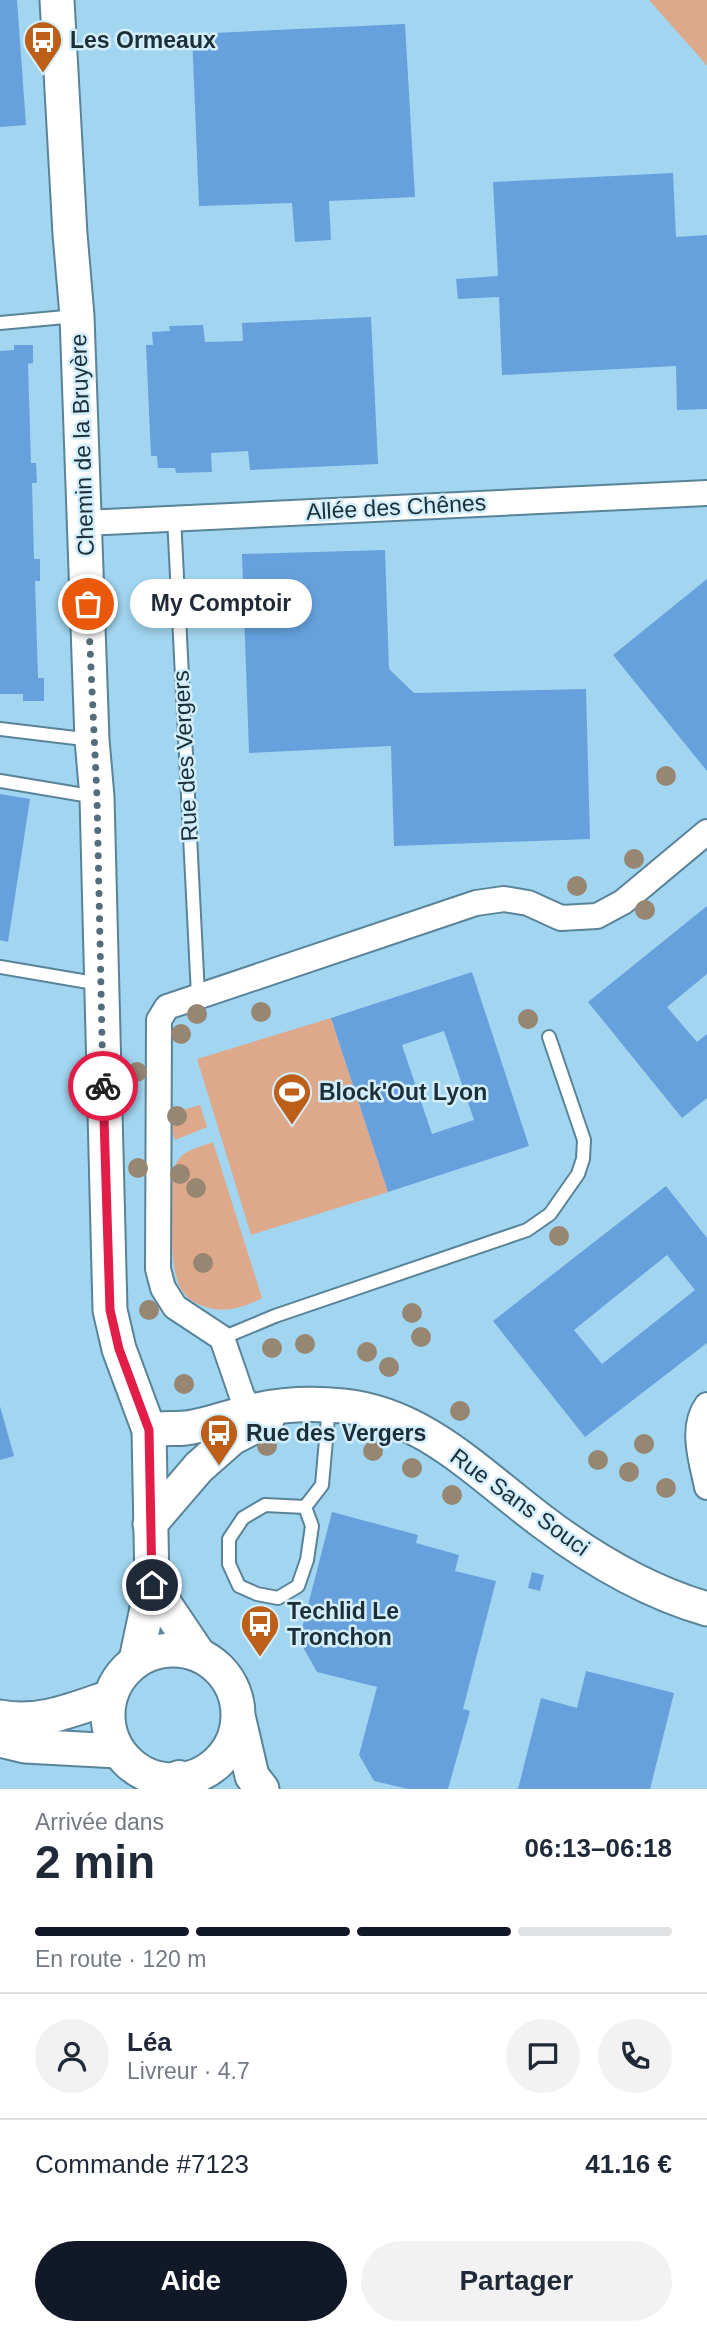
<!DOCTYPE html>
<html lang="fr">
<meta charset="utf-8">
<style>
:root{--surface:#fff;--page:#f2f2f3;--text:#1f2937;--muted:#747a83;--line:#e0e1e3;--accent:#111827}
body{margin:0;font-family:Arial,sans-serif;background:var(--page);color:var(--text);height:100vh;display:flex;flex-direction:column;font-size:26px;white-space:nowrap}
*{box-sizing:border-box;margin:0}
p{font-size:23px;color:var(--muted)}
.icon{flex:none;width:38px;height:38px;fill:none;stroke:currentColor;stroke-width:2;stroke-linecap:round;stroke-linejoin:round}
.map{position:relative;height:1789px;overflow:hidden}
.side{display:flex;flex-direction:column;background:var(--surface);flex:1}
.side>*{flex:none}
.pin{position:absolute;display:grid;place-items:center;width:60px;height:60px;color:#fff;margin:-30px;border:4px solid #fff;border-radius:50%;box-shadow:0 2px 7px #0007}
.courier{position:absolute;display:grid;place-items:center;width:70px;height:70px;margin:-35px;border:5px solid #e11d48;border-radius:50%;background:#fff;color:#222;box-shadow:0 2px 9px #0007}
.bubble{position:absolute;height:49px;border-radius:24px;background:var(--surface);box-shadow:0 4px 10px #0003;font-size:23px;font-weight:700;line-height:49px;text-align:center}
.summary em{font-style:normal;font-weight:700}
.summary div{display:flex;flex-direction:column-reverse}
.summary{display:flex;align-items:center;justify-content:space-between;height:119px;padding:0 35px}
h1{font-size:46px;font-weight:700;line-height:52px}
.bar{display:grid;grid-template-columns:repeat(4,1fr);gap:10px 7px;align-content:center;height:84px;padding:0 35px}
.bar i{height:9px;border-radius:5px;background:var(--line)}
.bar .on{background:var(--accent)}
.bar p{grid-column:span 4}
.line{display:flex;align-items:center;gap:18px;padding:0 35px;border-top:2px solid var(--line)}
.line div{flex:1}
.round{display:grid;place-items:center;flex:none;width:74px;height:74px;border-radius:37px;background:var(--page)}
.action{display:flex;gap:14px;margin-top:auto;padding:14px 35px}
.action a{flex:1;height:80px;border-radius:42px;background:var(--accent);color:#fff;font-size:28px;font-weight:700;line-height:80px;text-align:center}
.action a+a{background:var(--page);color:var(--text)}
.map>svg:first-child{display:block}
.built{fill:#a2d6f0}
.green{fill:#dea98b}
.building{fill:#66a1de;fill-rule:evenodd}
.lines{fill:none;stroke-linecap:round;stroke-linejoin:round}
.lane-casing{stroke:#588398;stroke-width:16}
.street-casing{stroke:#588398;stroke-width:28}
.secondary-casing{stroke:#588398;stroke-width:37}
.highway-casing{stroke:#588398;stroke-width:42}
.lane{stroke:#fff;stroke-width:12}
.street{stroke:#fff;stroke-width:24}
.secondary{stroke:#fff;stroke-width:33}
.highway{stroke:#fff;stroke-width:38}
.tree{fill:#968672}
.done{stroke:#526d7b;stroke-width:7;stroke-dasharray:0 12.6}
.route{stroke:#e11d48;stroke-width:9}
.labels{text-anchor:middle;dominant-baseline:central;stroke-width:5;stroke-linejoin:round;paint-order:stroke}
.poi-label{font-size:23px;font-weight:bold;fill:#1c2e37;stroke:#d2edfb;text-anchor:start}
.street-label{font-size:23px;fill:#1c2e37;stroke:#d2edfb}
</style>
<div class="map">
<svg width="707" height="1789" viewBox="0 0 707 1789">
<rect width="100%" height="100%" fill="#b5e3fa"/>
<!-- built -->
<rect class="built" x="0" y="0" width="707" height="1789"/>
<!-- green -->
<g class="green">
<path d="M649,0H707V66L703,61Z"/>
<path d="M331,1018L388,1192L251,1235L197,1059Z"/>
<path d="M200,1105L207,1127L175,1140L166,1115Z"/>
<path d="M213,1142L262,1298C247,1306 227,1313 210,1308C197,1305 186,1299 180,1287C168,1263 172,1202 172,1174C179,1150 192,1150 213,1142Z"/>
</g>
<!-- building -->
<g class="building">
<path d="M0,0H17L26,125L0,127Z"/>
<path d="M405,24L415,197L329,201L331,240L295,242L292,203L199,206L192,34Z"/>
<path d="M673,173L676,237L707,235V409L677,410L676,366L502,375L499,297L458,299L456,279L498,276L493,182Z"/>
<path d="M371,317L378,464L250,470L248,451L211,453L212,472L176,473L175,468H158L157,456H151L146,345H153L152,332L170,331L169,326L203,325L205,342L243,341L242,323Z"/>
<path d="M14,345H33V363L28,364L31,463H36L37,483H32L34,559H40V581H35L38,678H44V701H23V694H0V351L14,350Z"/>
<path d="M385,550L389,669L414,693L586,689L590,839L394,846L391,746L249,753L242,554Z"/>
<path d="M707,579V771L613,655Z"/>
<path d="M0,794L30,799L8,942L0,940Z"/>
<path d="M707,906V974L667,1007L697,1042L707,1034V1098L682,1118L588,1002Z"/>
<path d="M472,972L529,1146L388,1192L331,1018ZM444,1031L474,1120L432,1134L402,1045Z"/>
<path d="M666,1186L707,1238V1343L585,1437L493,1321ZM667,1255L695,1290L602,1364L574,1330Z"/>
<path d="M0,1406L14,1456L0,1460Z"/>
<path d="M332,1512L418,1535L416,1543L459,1555L455,1571L496,1581L463,1709L470,1711L448,1789H408L374,1781L359,1755L377,1687L317,1672L299,1640Z"/>
<path d="M532,1572L544,1575L540,1591L528,1588Z"/>
<path d="M586,1671L674,1693L650,1789H518L541,1698L577,1708Z"/>
</g>
<g class="lines">
<!-- lane casing -->
<g class="lane-casing">
<g id="lane">
<path d="M0,323L76,316"/>
<path d="M174,517L198,995"/>
<path d="M0,729L92,740"/>
<path d="M0,781L96,797"/>
<path d="M0,967L100,984"/>
<path d="M222,1338L275,1316L527,1230L550,1214L578,1174L583,1159L584,1140L549,1037"/>
<path d="M305,1507L312,1526L307,1560L298,1586L278,1598L257,1594L239,1586L229,1564V1539L243,1518L265,1505L305,1507L322,1485L329,1406"/>
</g>
</g>
<!-- street casing -->
<g class="street-casing">
<g id="street">
<path d="M85,523L707,493"/>
<path d="M707,1405C690,1428 702,1462 707,1487"/>
<path d="M251,1411L242,1396L222,1338L175,1307L163,1288L158,1269L159,1020L167,1007L476,903L504,899L528,903L561,918L597,916L623,902L707,832"/>
</g>
</g>
<!-- secondary casing -->
<g class="secondary-casing">
<g id="secondary">
<path d="M57,0L70,234L77,316L92,740L97,797L110,1310L119,1349L149,1430L152,1585L136,1660"/>
<path d="M149,1430C161,1428 174,1429 186,1428C209,1425 231,1416 253,1411C282,1404 313,1403 343,1406C424,1414 481,1476 543,1522C592,1559 648,1592 707,1609"/>
<path d="M150,1524L199,1467L232,1438L267,1420"/>
<path d="M152,1585L199,1655"/>
<circle cx="173" cy="1715" r="65"/>
<path d="M0,1717C38,1725 75,1709 110,1697"/>
<path d="M239,1720L252,1776L262,1789"/>
<path d="M0,1740L25,1746L118,1751"/>
</g>
</g>
<!-- highway casing -->
<g class="highway-casing">
<path id="highway" d="M163,1789L179,1780"/>
</g>
<!-- lane -->
<use href="#lane" class="lane"/>
<!-- street -->
<use href="#street" class="street"/>
<!-- secondary -->
<use href="#secondary" class="secondary"/>
<!-- highway -->
<use href="#highway" class="highway"/>
</g>
<!-- trees -->
<g class="tree">
<circle cx="666" cy="776" r="10"/>
<circle cx="634" cy="859" r="10"/>
<circle cx="577" cy="886" r="10"/>
<circle cx="645" cy="910" r="10"/>
<circle cx="261" cy="1012" r="10"/>
<circle cx="197" cy="1014" r="10"/>
<circle cx="528" cy="1019" r="10"/>
<circle cx="181" cy="1034" r="10"/>
<circle cx="137" cy="1072" r="10"/>
<circle cx="177" cy="1116" r="10"/>
<circle cx="138" cy="1168" r="10"/>
<circle cx="180" cy="1174" r="10"/>
<circle cx="196" cy="1188" r="10"/>
<circle cx="559" cy="1236" r="10"/>
<circle cx="203" cy="1263" r="10"/>
<circle cx="149" cy="1310" r="10"/>
<circle cx="412" cy="1313" r="10"/>
<circle cx="421" cy="1337" r="10"/>
<circle cx="305" cy="1344" r="10"/>
<circle cx="272" cy="1348" r="10"/>
<circle cx="367" cy="1352" r="10"/>
<circle cx="389" cy="1367" r="10"/>
<circle cx="184" cy="1384" r="10"/>
<circle cx="460" cy="1411" r="10"/>
<circle cx="644" cy="1444" r="10"/>
<circle cx="267" cy="1446" r="10"/>
<circle cx="373" cy="1451" r="10"/>
<circle cx="598" cy="1460" r="10"/>
<circle cx="412" cy="1468" r="10"/>
<circle cx="629" cy="1472" r="10"/>
<circle cx="666" cy="1488" r="10"/>
<circle cx="452" cy="1495" r="10"/>
</g>
<g class="lines">
<!-- done -->
<path class="done" d="M88,604L97,797L103,1086"/>
<!-- route -->
<path class="route" d="M103,1086L110,1310L119,1349L149,1430L152,1585"/>
</g>
<!-- icons -->
<defs>
<g id="bus-pin" transform="scale(2.0125)"><path d="M0 17L-7.5 6A9.5 9.5 0 1 1 7.5 6Z" fill="#bd5e19" stroke="#d2edfb"/><path d="M-5-6H5V4H4V6H2V4H-2V6H-4V4H-5ZM-3.5-4V0h7V-4ZM-3.5 1.2v1.5H-2V1.2ZM2 1.2v1.5H3.5V1.2Z" fill="#fff"/></g>
<g id="stadium-pin" transform="scale(2.0125)"><path d="M0 17L-7.5 6A9.5 9.5 0 1 1 7.5 6Z" fill="#bd5e19" stroke="#d2edfb"/><path d="M0-5a6.5 5 0 1 0 0 10a6.5 5 0 1 0 0-10ZM-3.5-1.8h7v3.6h-7Z" fill="#fff"/></g>
</defs>
<g fill-rule="evenodd">
<use href="#bus-pin" x="43" y="40"/>
<use href="#stadium-pin" x="292" y="1092"/>
<use href="#bus-pin" x="219" y="1433"/>
<use href="#bus-pin" x="260" y="1624"/>
</g>
<g class="labels">
<!-- poi labels -->
<g class="poi-label">
<text x="70" y="40">Les Ormeaux</text>
<text x="319" y="1092">Block'Out Lyon</text>
<text x="246" y="1433">Rue des Vergers</text>
<text x="287" y="1611">Techlid Le<tspan x="287" dy="26">Tronchon</tspan></text>
</g>
<!-- street labels -->
<g class="street-label">
<text transform="translate(82 445) rotate(-92)">Chemin de la Bruyère</text>
<text transform="translate(396 507) rotate(-3)">Allée des Chênes</text>
<text transform="translate(185 756) rotate(-93)">Rue des Vergers</text>
<text transform="translate(520 1502) rotate(36)">Rue Sans Souci</text>
</g>
</g>
</svg>
<div class="pin" style="left:88px;top:604px;background:#ea580c"><svg class="icon" aria-label="bag" viewBox="0 0 24 24"><path d="M5 8h14l-1 12H6zM9 8a3 3 0 0 1 6 0"/></svg></div>
<div class="pin" style="left:152px;top:1585px;background:#1f2937"><svg class="icon" aria-label="home" viewBox="0 0 24 24"><path d="M3 11l9-7 9 7M6 9v11h12V9"/></svg></div>
<div class="courier" style="left:103px;top:1086px"><svg class="icon" aria-label="bike" viewBox="0 0 24 24"><circle cx="6" cy="16" r="4"/><circle cx="18" cy="16" r="4"/><path d="M6 16l4-8h5l3 8M10 8l3 8H6M13 5h3"/></svg></div>
<div class="bubble" style="left:130px;top:579px;width:182px">My Comptoir</div>
</div>
<section class="side">
<div class="summary"><div><h1>2 min</h1><p>Arrivée dans</p></div><em>06:13–06:18</em></div>
<div class="bar"><i class="on"></i><i class="on"></i><i class="on"></i><i></i><p>En route · 120 m</p></div>
<div class="line" style="height:126px"><a class="round"><svg class="icon" aria-label="person" viewBox="0 0 24 24"><circle cx="12" cy="8" r="4"/><path d="M4 21q1-7 8-7t8 7"/></svg></a><div><b>Léa</b><p>Livreur · 4.7</p></div><a class="round"><svg class="icon" aria-label="chat" viewBox="0 0 24 24"><path d="M4 5h16v11H9l-5 4z"/></svg></a><a class="round"><svg class="icon" aria-label="phone" viewBox="0 0 24 24"><path d="M5 4h4l2 5-3 2q2 4 5 5l2-3 5 2v4C11 20 4 13 5 4z"/></svg></a></div>
<div class="line" style="height:91px"><div>Commande #7123</div><b>41.16 €</b></div>
<div class="action"><a>Aide</a><a>Partager</a></div>
</section>
